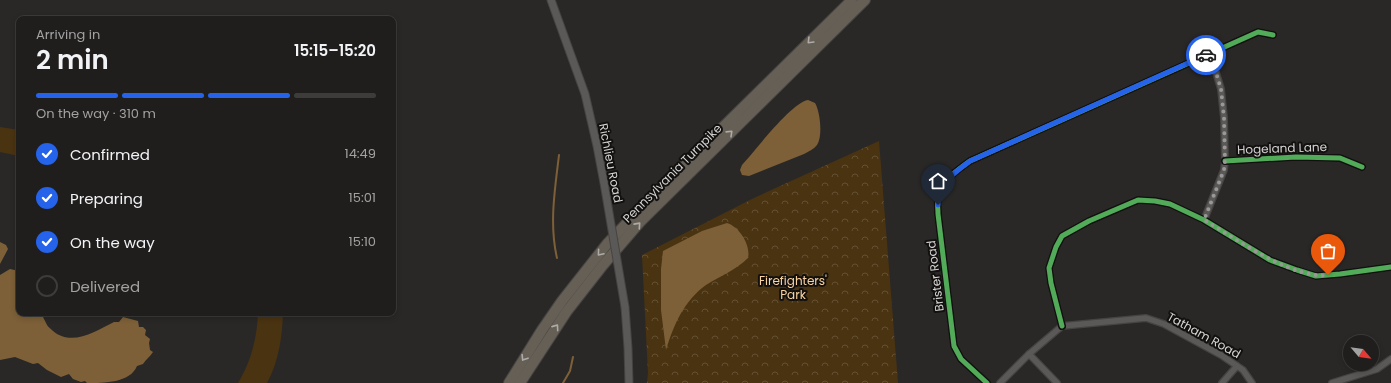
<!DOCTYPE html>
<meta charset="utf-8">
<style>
:root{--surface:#201e1c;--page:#282725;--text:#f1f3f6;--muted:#a2a2a3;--line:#3d3c3b;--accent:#2563eb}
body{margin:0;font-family:Poppins,sans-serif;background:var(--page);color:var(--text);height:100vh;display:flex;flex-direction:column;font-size:15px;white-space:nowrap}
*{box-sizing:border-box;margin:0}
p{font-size:13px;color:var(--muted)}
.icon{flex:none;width:22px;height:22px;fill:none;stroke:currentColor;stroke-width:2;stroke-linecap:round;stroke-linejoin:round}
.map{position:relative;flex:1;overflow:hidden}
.details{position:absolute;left:16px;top:16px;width:380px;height:300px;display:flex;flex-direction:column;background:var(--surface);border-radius:8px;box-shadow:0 2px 6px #0003,0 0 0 1px var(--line)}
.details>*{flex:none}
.needle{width:26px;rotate:119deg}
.fabs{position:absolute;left:1343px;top:335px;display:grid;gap:8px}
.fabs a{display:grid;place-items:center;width:36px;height:36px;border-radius:50%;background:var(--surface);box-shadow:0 2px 6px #0003,0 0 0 1px var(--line);font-size:20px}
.pin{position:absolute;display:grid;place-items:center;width:34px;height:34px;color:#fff;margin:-41px -17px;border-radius:50% 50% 50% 0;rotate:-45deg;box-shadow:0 0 4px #0007}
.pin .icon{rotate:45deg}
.courier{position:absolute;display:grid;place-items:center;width:40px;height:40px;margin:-20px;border:3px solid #2563eb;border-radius:50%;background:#fff;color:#222;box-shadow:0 1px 5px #0007}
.summary em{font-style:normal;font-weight:600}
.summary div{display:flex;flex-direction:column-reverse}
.summary{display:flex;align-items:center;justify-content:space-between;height:68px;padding:0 20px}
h1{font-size:26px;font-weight:600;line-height:30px}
.bar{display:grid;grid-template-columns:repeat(4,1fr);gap:6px 4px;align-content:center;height:48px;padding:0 20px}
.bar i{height:5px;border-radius:3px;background:var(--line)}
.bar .active{background:var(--accent)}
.bar p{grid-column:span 4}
ol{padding:0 20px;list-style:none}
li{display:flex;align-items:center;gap:12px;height:44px}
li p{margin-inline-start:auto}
li .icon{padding:4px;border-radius:50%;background:var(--accent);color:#fff;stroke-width:4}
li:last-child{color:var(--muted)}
li i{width:22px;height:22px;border:2px solid var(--line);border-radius:50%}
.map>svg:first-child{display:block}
.park{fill:url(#park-crowns)}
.garden{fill:#4a3311}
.water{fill:#7d6038}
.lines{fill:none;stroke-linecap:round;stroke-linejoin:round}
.stream{stroke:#7d6038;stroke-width:2}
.minor-casing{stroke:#464442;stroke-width:8}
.secondary-casing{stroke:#464442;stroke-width:9}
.motorway-casing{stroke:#464442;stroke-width:12}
.minor{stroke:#5a5958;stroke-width:5.5}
.secondary{stroke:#5a5958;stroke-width:7}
.motorway{stroke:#655f56;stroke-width:10}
.secondary-bridge-casing{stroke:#464442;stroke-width:9;stroke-linecap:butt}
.secondary-bridge{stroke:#5a5958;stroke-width:7}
.cycleway-casing{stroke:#121110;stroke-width:8}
.cycleway{stroke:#51ab58;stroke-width:5}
.oneway{stroke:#aeaba7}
.done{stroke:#9a9896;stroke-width:4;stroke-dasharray:0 7.2}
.route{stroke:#2563eb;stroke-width:5}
.labels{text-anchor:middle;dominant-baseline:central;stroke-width:4;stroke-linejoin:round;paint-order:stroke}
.street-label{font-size:12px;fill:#d6d4d2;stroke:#121110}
.park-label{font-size:12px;fill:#fad29d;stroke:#121110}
</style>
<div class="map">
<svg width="1391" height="383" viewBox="0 0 1391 383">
<defs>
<pattern id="park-crowns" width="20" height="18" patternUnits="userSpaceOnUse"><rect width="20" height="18" fill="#4a3311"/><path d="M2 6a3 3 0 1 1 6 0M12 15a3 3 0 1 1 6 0" fill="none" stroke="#635033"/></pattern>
</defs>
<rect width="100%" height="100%" fill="#2a2826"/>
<!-- park -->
<path class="park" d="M879,141L898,383H647L648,373L642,255L754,198Z"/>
<!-- garden -->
<g class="garden">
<path d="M0,127L19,130V156L0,152Z"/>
<path d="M258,313H283C282,337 279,361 267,383H238C251,362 257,338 258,313Z"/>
</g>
<!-- water -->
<g class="water">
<path d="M808,100L815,103C820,111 823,136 817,145C814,149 809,151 804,154L749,176L742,175L740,170L742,165C755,151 791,103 808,100Z"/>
<path d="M727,223C740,227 751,246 748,258C736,270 720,276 706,285C684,301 674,324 666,350L661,310V269L663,251L702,231Z"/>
<path d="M0,242L6,245L8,249L0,264Z"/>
<path d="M10,269L19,271V313H41C43,317 45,321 47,325C48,327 51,329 53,331C72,347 96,331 114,322H119L123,317L138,321L139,327H143L146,330L145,335L150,339L149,343L150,350L153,352C150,357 146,359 143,364L137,366C130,383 104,383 87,383L85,381L81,382L73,379L69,374L61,377L47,370L38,363L33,364L15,357L0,360V275Z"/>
</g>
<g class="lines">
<!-- stream -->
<g class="stream">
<path d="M557,258C549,224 555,189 559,155"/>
<path d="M563,383L570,371L573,357"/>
</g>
<!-- minor casing -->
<g class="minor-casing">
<g id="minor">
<path d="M1225,161L1296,157L1340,158L1362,167"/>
<path d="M1204,220L1224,170L1225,161L1224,118L1221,89L1210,53"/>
<path d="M1062,326L1051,283L1049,268L1056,247L1062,236L1089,221L1138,200L1155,201L1170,204L1204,220L1270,260L1297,270L1316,276L1340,274L1391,267"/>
<path d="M1029,354L1057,383"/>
<path d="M987,383L961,359L954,346L938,214C938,209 937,203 938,198C939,182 958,170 970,161L1258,32L1273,35"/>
<path d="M1000,383L1029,354L1062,326L1146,318L1164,324L1221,355L1243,370L1252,383"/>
<path d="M1222,383L1237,366"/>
<path d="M1332,383L1377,369L1391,359"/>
</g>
</g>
<!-- secondary casing -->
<g class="secondary-casing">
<g id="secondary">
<path d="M551,0L585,94L597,146L604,183"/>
<path d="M625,307L628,348L629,383"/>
</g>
</g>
<!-- motorway casing -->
<g class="motorway-casing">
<g id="motorway">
<path d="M509,383L542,330L562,301L607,244L647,202L852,0"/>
<path d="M520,383L567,311L603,265L640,222L865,0"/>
</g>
</g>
<!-- minor -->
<use href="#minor" class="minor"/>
<!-- secondary -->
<use href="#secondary" class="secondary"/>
<!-- motorway -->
<use href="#motorway" class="motorway"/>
<!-- secondary-bridge casing -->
<g class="secondary-bridge-casing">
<path id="secondary-bridge" d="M604,183L625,307"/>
</g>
<!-- secondary-bridge -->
<use href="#secondary-bridge" class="secondary-bridge"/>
<!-- cycleway casing -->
<g class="cycleway-casing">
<g id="cycleway">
<path d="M1225,161L1296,157L1340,158L1362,167"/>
<path d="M1062,326L1051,283L1049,268L1056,247L1062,236L1089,221L1138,200L1155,201L1170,204L1204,220L1270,260L1297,270L1316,276L1340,274L1391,267"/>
<path d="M987,383L961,359L954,346L938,214C938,209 937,203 938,198C939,182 958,170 970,161L1258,32L1273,35"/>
</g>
</g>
<!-- cycleway -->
<use href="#cycleway" class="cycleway"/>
</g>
<!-- one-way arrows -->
<defs><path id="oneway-chevron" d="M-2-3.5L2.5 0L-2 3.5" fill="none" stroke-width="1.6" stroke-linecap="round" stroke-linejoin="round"/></defs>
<g class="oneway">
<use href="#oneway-chevron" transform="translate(810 41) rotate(135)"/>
<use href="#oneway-chevron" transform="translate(730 133) rotate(-44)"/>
<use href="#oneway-chevron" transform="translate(638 225) rotate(-48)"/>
<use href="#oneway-chevron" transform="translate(600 253) rotate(130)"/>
<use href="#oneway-chevron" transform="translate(556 327) rotate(-55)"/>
<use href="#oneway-chevron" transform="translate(524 358) rotate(122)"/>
</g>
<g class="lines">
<!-- done -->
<path class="done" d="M1206,55L1210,53L1221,89L1224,118L1225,161L1224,170L1204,220C1235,238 1280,271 1316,275C1320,276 1324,275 1328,275"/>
<!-- route -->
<path class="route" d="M938,205C937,184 954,173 970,161L1206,55"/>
</g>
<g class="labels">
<!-- street labels -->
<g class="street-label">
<text transform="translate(1282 148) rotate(-2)">Hogeland Lane</text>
<text transform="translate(611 163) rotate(79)">Richlieu Road</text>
<text transform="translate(672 173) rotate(-45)">Pennsylvania Turnpike</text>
<text transform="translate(935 276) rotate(-97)">Brister Road</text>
<text transform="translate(1204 335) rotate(29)">Tatham Road</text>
</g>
<!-- park labels -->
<g class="park-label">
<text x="793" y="280">Firefighters'<tspan x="793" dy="14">Park</tspan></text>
</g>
</g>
</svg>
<div class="fabs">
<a><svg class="needle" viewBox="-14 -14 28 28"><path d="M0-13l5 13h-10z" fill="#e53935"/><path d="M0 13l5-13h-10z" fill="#a2a2a3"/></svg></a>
</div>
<div class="pin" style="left:1328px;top:275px;background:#ea580c"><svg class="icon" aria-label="bag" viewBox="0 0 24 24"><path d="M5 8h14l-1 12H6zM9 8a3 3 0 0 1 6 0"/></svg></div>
<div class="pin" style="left:938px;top:205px;background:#1f2937"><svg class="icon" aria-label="home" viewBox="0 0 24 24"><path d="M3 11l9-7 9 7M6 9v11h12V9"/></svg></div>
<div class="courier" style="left:1206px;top:55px"><svg class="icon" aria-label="car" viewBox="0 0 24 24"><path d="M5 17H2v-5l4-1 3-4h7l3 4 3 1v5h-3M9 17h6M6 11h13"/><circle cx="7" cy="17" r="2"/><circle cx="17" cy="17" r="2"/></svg></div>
<section class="details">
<div class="summary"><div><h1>2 min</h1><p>Arriving in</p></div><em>15:15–15:20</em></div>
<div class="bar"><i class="active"></i><i class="active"></i><i class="active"></i><i></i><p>On the way · 310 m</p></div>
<ol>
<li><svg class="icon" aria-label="check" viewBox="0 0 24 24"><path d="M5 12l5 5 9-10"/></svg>Confirmed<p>14:49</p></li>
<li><svg class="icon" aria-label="check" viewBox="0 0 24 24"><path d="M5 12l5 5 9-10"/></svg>Preparing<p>15:01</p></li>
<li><svg class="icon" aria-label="check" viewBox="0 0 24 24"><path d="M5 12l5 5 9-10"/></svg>On the way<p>15:10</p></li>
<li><i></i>Delivered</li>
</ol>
</section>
</div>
